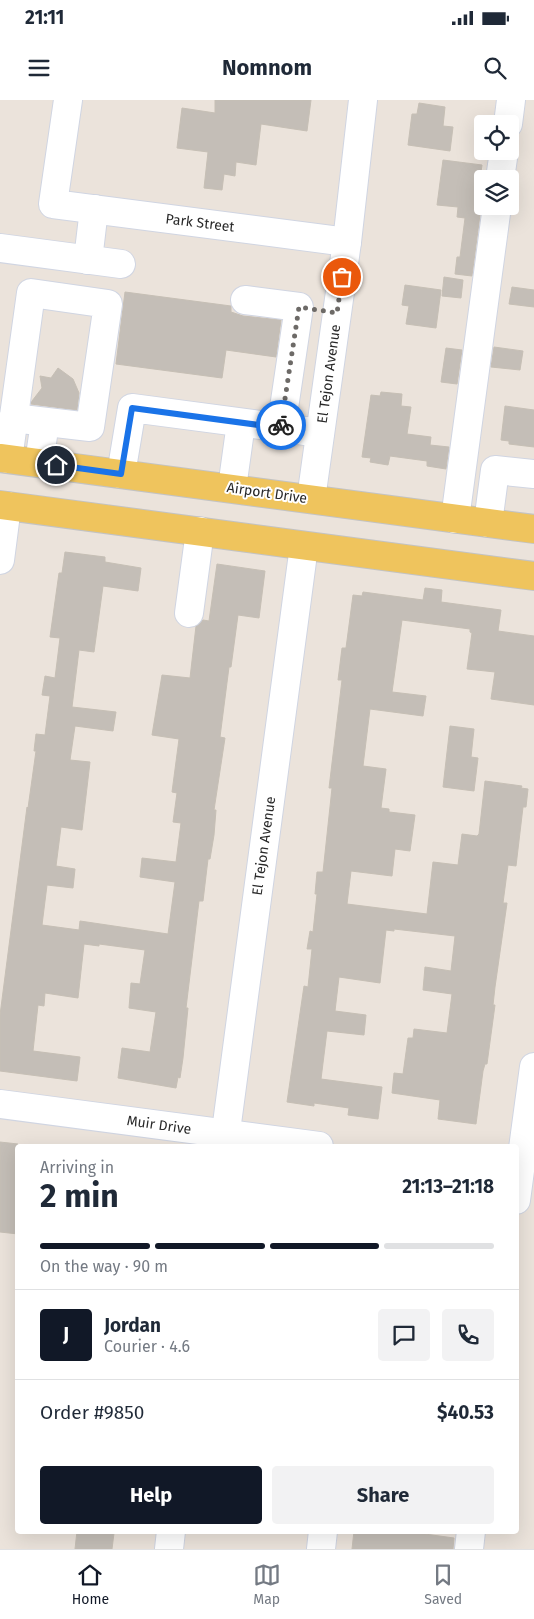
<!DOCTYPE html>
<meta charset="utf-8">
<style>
:root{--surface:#fff;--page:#f2f2f3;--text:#1f2937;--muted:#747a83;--line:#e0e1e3;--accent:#111827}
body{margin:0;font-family:"Fira Sans",sans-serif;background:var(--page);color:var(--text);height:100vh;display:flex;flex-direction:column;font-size:19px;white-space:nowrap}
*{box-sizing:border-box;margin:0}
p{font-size:16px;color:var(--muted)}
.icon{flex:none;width:28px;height:28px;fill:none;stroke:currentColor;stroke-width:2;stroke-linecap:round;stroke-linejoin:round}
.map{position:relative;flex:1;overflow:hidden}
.drawer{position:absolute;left:15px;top:1044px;width:504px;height:390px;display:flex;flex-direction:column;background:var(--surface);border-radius:5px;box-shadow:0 5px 20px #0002}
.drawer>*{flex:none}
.controls{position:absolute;left:474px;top:15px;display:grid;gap:10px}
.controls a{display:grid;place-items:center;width:45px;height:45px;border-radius:5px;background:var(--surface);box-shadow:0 5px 20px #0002;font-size:25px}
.pin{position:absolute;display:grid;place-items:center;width:42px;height:42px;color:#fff;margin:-21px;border:2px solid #fff;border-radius:50%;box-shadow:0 1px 5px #0007}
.courier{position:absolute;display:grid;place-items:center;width:50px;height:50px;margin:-25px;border:4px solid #1a73e8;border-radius:50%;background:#fff;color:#222;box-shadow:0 1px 6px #0007}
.overview em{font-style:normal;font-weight:700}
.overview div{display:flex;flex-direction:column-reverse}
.overview{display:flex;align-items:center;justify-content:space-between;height:85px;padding:0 25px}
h1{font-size:32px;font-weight:700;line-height:38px}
.bar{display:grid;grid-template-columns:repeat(4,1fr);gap:8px 5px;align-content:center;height:60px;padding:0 25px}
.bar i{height:6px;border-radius:4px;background:var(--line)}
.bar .on{background:var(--accent)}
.bar p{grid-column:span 4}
.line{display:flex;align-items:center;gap:12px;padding:0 25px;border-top:1px solid var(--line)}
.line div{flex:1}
.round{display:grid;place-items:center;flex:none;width:52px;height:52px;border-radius:5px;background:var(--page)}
.button{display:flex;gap:10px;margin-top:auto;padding:10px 25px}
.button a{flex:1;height:58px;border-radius:5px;background:var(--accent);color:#fff;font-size:20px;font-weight:700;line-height:58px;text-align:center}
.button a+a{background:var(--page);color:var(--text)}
.status{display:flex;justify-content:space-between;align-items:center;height:35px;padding:0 25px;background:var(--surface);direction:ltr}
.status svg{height:14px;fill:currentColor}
header{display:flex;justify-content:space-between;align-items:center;height:65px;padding:0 25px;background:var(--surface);font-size:22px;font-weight:700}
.tab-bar{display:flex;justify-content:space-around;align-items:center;height:70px;border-top:1px solid var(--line);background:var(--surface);font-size:14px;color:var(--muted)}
.tab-bar a{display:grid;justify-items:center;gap:2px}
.tab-bar .on{color:var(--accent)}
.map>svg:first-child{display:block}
.building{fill:#c4beb7;stroke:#c6bfb5}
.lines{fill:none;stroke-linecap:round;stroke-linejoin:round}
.minor-casing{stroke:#d0d5e2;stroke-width:30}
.major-casing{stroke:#c3c3c3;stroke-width:30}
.minor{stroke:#fff;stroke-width:28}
.major{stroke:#efc45d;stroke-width:28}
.done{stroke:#6d6a67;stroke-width:5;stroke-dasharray:0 9}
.route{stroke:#1a73e8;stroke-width:6}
.labels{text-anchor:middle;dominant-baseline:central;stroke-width:4;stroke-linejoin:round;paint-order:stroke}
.street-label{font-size:14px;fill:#292929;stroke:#fff}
</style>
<div class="status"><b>21:11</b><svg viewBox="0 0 49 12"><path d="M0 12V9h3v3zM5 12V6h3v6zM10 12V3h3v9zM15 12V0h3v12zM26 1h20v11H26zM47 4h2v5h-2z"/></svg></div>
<header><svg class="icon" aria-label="menu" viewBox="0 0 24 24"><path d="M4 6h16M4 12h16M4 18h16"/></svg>Nomnom<svg class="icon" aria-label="search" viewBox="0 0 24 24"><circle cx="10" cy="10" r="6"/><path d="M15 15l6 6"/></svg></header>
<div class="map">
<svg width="534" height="1449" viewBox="0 0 534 1449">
<rect width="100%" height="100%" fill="#ebe3db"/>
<!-- building -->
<g class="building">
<path d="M215,0H311L307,31L261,24L256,65L236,62L235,76L224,74L222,90L204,88L208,52L177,48L182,8L215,13Z"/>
<path d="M419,3L445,7L443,26L453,27L450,51L408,45L412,14H417Z"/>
<path d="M443,60L482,65L476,107H481L472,176L455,174L457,157H460L465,118L457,117L458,107L437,105Z"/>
<path d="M444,177L463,180L461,198L442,196Z"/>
<path d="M405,185L441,190L436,228L406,224L409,206L402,205Z"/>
<path d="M512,187L534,190V207L509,204Z"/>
<path d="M125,192L231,206V212L243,216L281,220L276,257L226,250L222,278L116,264Z"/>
<path d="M494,247L523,251L520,270L491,267Z"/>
<path d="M446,248L462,250L457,284L441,282Z"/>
<path d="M58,268L73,279L79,293L77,310L31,304L32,301L42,288L40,276L51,278Z"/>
<path d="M381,292L402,294L401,306L411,307L407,334L431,337L430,345L449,347L446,369L427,366V361L390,356L388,365L370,362L371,358L362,357L371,295L380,296Z"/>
<path d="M505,306L534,310V347L509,344V341L501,340Z"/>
<path d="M65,452L105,457V462L141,468L138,491L103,486L94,552L79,550L72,607L116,612L113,631L75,626L70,660L90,662L82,730L61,727L56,766L75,769L73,788L47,785L42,825L79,830L80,821L168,834L175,782L140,777L142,758L176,762L181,723L173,722L177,693L172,692L179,639L152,635L162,575L190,578L196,526L203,520L209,521L217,464L265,471L259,518L238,515L231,567H229L220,637L225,638L214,710H216L214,735L210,759H208L203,801H199L186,908H188L183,958L180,978L178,977L176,988L118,978L122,948L150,952L156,912L129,908L131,883L140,884L145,850L99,844V846L84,844L78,898L45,893L44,906L38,905L33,951L80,957L77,981L0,971V915L27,707L28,708L36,651H34L36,634L45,635L50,596L42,595L45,576L55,578L60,538L50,537L59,473H62Z"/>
<path d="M425,488L442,490L441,502L501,510L498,531L534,536V605L491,599L495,572L467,569L472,533L470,532V529L402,520L392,592L426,596L423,616L370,609L363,666L386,669L381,708L389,709V712L415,715L410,751L395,749L392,776L351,771L347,804L427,814L433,762L458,765L462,734L477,736L479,734L485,681L522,686L521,688L528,689L526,707H523L516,766L508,765L503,803H507L495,887L493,905H495L487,964H485L483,971L476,1024L438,1019L440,1000L392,993L394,973L403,974L408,938H413L414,929L447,933L452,894L423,890L425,867L451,871L455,836L394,829V831L386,830L380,883L339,877L335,911L366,915L364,935L327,931L321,979L382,987L378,1019L348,1015L349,1008L314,1003V1006L287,1002L304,886L308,887L312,849H307L310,831L313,832L317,794H315L317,772H323L332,688H329L342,580H338L342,548H346L353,495L362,496L363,492L423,500Z"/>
<path d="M450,626L474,629L471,657L478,658L474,691L443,687Z"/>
<path d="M0,1042L18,1044V1134L0,1132Z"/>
<path d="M77,1431L114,1433L112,1449H75Z"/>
<path d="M354,1431H403L454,1438L453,1449H352Z"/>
</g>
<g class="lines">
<!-- minor casing -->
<g class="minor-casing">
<g id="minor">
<path d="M68,0L53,104L347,142"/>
<path d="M508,24L511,0"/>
<path d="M500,79L504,51"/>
<path d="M0,148L121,164"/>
<path d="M88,160L94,109"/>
<path d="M245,200L299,207L281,328"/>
<path d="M8,359L31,193L108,204L90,327L13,318"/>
<path d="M39,363L45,322"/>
<path d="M121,374L132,308L320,333"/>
<path d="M232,388L241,323"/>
<path d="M311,399L347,142L363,0"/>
<path d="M455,419L497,106"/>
<path d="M488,423L495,370L534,374"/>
<path d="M0,460L7,406"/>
<path d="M189,513L200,431"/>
<path d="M0,1004L319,1046"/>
<path d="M224,1046L304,446"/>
<path d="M516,1100L534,967"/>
<path d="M169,1449L171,1431"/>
<path d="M321,1449L323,1431"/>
<path d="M469,1449L471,1431"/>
</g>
</g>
<!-- major casing -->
<g class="major-casing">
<g id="major">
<path d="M0,358L534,429"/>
<path d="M0,405L534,476"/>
</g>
</g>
<!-- minor -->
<use href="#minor" class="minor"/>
<!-- major -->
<use href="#major" class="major"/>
</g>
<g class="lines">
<!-- done -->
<path class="done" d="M281,325L299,207L337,213L342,177"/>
<!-- route -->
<path class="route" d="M56,365L121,374L132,308L281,328V325"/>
</g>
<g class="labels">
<!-- street labels -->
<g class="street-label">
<text transform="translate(200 123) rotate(7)">Park Street</text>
<text transform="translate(329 274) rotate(-82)">El Tejon Avenue</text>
<text transform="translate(267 393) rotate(8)">Airport Drive</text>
<text transform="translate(264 746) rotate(-82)">El Tejon Avenue</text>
<text transform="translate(159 1025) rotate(8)">Muir Drive</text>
</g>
</g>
</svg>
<div class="controls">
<a><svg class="icon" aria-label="locate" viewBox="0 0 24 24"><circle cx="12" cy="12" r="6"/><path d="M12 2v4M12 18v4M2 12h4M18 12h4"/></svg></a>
<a><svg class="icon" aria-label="layers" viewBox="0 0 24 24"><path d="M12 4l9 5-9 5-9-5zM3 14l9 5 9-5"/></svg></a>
</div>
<div class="pin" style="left:342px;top:177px;background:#ea580c"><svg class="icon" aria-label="bag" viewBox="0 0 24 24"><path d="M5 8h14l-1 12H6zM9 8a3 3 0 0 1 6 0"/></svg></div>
<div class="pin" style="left:56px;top:365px;background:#1f2937"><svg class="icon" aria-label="home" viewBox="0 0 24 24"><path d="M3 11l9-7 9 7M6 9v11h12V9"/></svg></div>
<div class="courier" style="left:281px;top:325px"><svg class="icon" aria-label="bike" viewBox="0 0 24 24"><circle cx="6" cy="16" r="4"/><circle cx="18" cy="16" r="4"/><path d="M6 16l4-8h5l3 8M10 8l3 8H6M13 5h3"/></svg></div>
<section class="drawer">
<div class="overview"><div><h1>2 min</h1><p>Arriving in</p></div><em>21:13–21:18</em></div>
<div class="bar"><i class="on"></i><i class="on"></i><i class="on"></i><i></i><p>On the way · 90 m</p></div>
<div class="line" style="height:90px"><b class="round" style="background:var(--accent);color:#fff">J</b><div><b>Jordan</b><p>Courier · 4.6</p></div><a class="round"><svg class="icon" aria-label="chat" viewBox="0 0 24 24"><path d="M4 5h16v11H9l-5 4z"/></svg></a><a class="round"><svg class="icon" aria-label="phone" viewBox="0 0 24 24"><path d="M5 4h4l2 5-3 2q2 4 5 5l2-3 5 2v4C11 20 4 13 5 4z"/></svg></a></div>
<div class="line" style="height:65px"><div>Order #9850</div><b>$40.53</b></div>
<div class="button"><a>Help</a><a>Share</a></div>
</section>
</div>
<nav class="tab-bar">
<a class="on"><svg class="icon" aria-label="home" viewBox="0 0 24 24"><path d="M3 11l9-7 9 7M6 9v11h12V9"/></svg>Home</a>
<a><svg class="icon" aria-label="map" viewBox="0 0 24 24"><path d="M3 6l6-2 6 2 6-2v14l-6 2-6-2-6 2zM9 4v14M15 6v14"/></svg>Map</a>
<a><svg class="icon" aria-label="saved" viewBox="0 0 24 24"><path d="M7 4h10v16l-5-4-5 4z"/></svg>Saved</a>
</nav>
